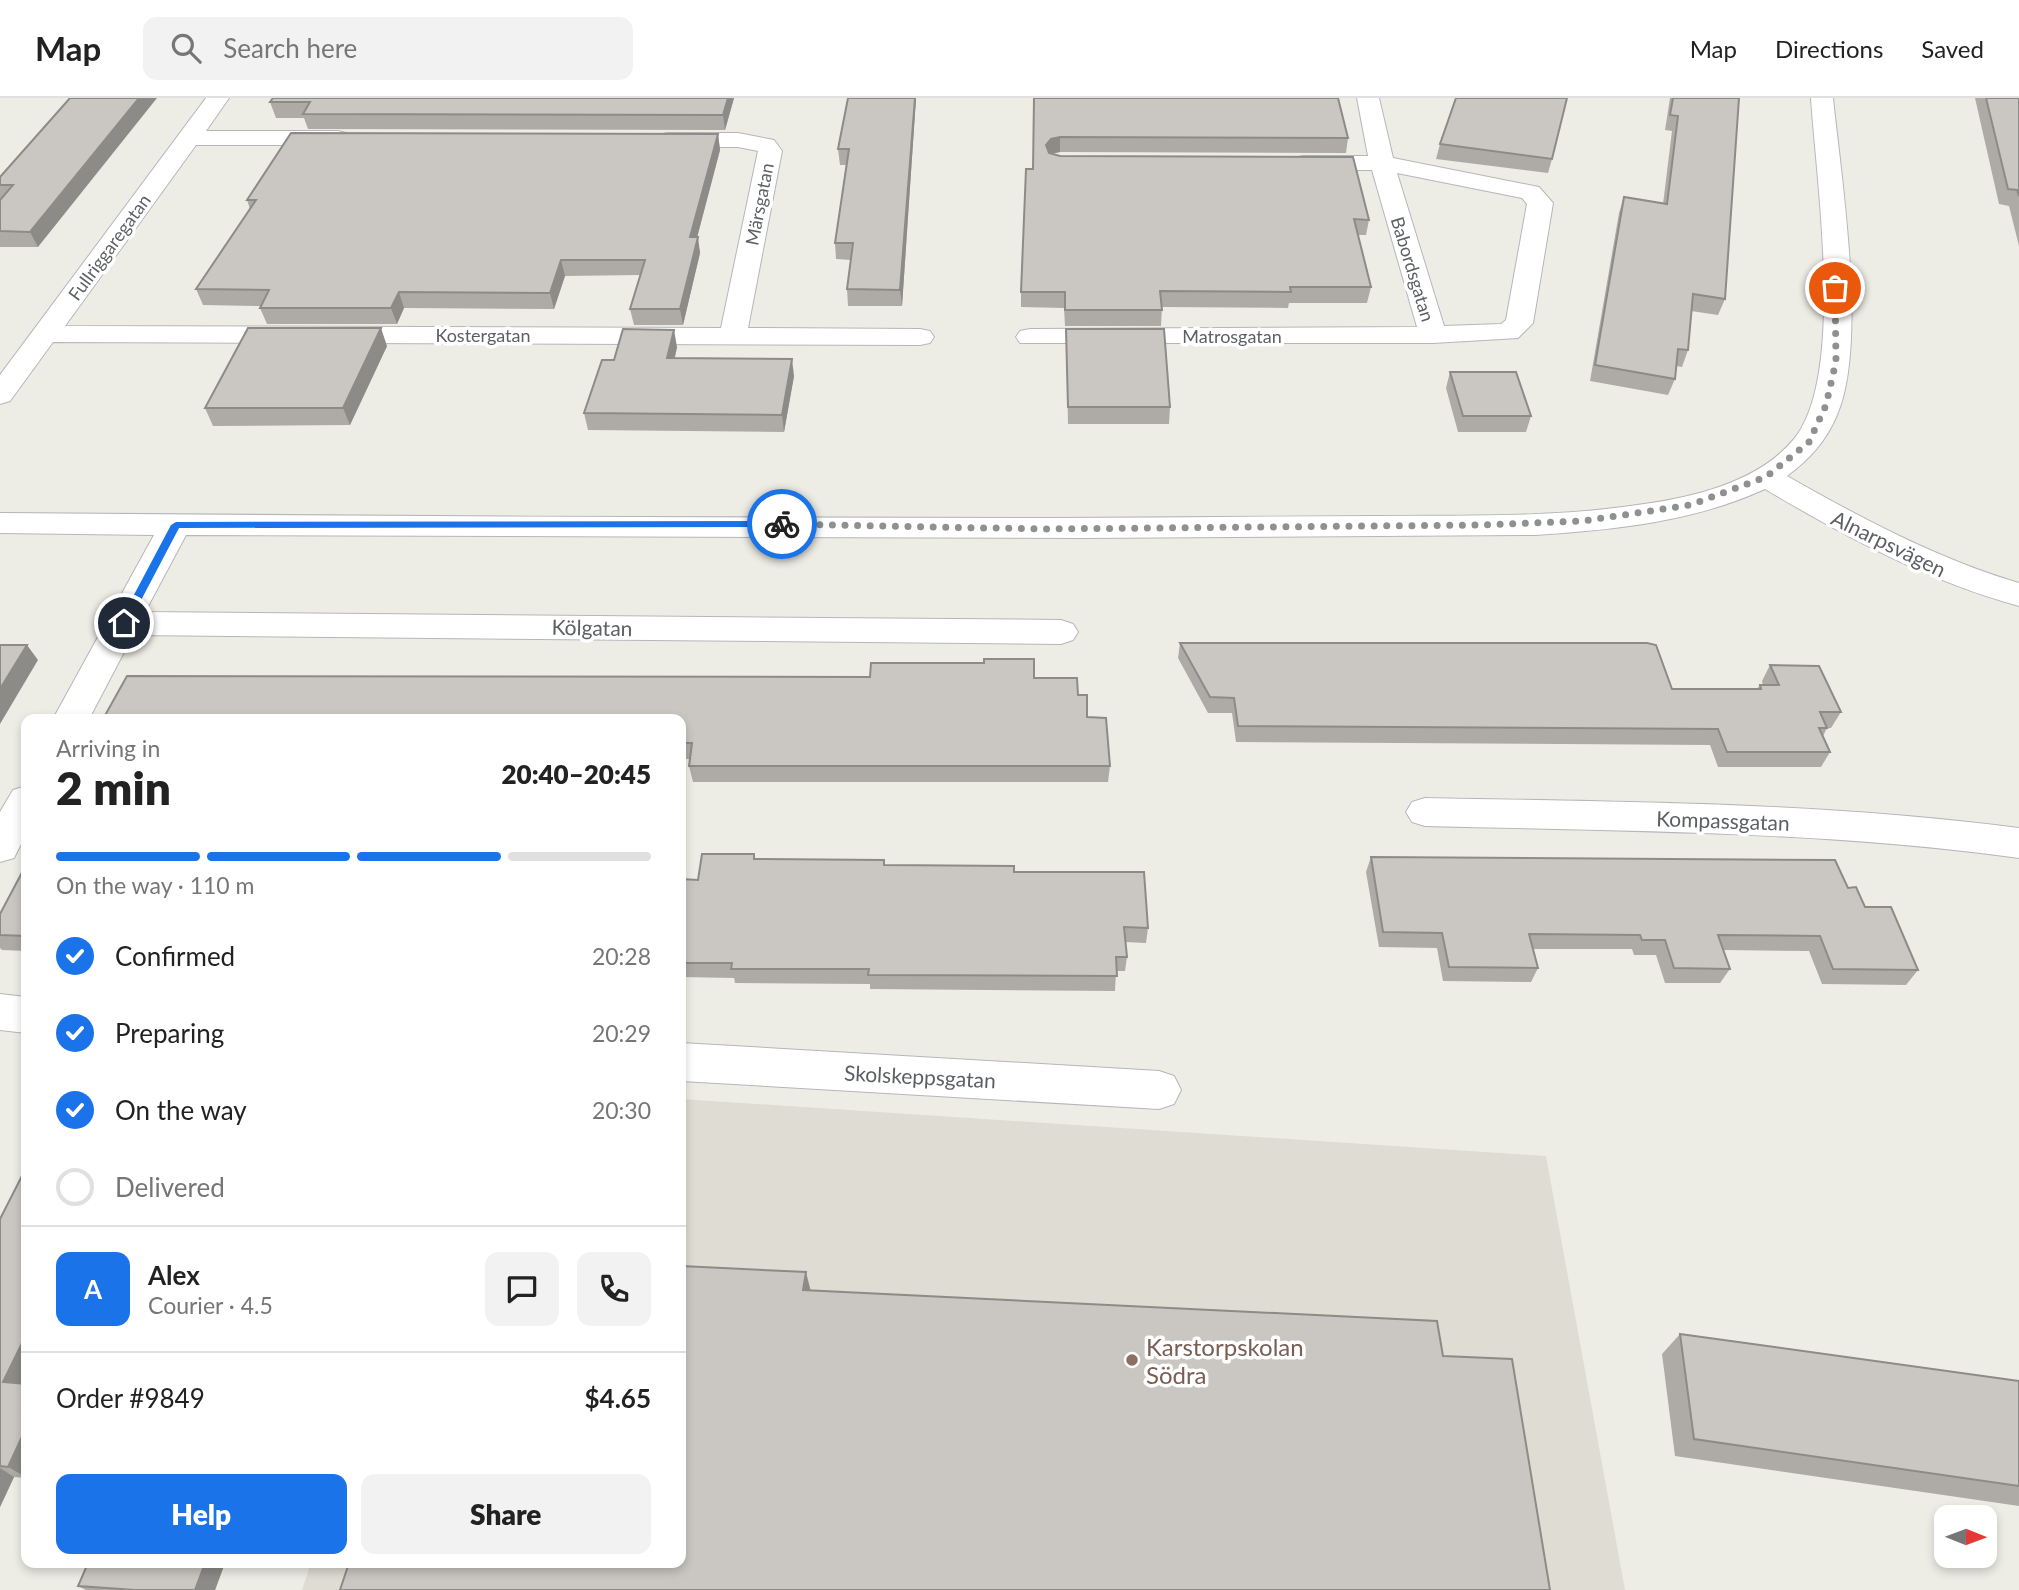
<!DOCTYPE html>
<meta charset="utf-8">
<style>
:root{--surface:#fff;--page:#f2f2f2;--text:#222;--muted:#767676;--line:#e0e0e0;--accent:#1a73e8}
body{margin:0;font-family:Lato,sans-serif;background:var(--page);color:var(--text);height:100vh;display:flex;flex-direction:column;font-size:26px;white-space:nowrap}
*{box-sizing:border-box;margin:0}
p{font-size:23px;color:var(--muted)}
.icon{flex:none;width:38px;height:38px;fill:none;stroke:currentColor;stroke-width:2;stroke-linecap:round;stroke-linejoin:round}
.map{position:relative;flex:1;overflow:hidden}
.panel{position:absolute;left:21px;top:616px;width:665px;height:854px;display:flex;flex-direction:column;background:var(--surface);border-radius:14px;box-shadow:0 4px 10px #0003}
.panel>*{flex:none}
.needle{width:46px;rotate:91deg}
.buttons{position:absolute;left:1934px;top:1407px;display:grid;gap:14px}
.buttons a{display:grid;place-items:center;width:63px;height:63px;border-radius:14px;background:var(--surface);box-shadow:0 4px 10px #0003;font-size:35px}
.pin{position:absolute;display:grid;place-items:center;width:60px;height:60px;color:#fff;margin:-30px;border:4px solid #fff;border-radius:50%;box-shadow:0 2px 7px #0007}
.courier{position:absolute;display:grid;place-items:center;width:70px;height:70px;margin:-35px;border:5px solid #1a73e8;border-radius:50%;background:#fff;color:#222;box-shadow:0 2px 9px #0007}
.summary em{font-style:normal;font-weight:800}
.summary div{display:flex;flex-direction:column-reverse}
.summary{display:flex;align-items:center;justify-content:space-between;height:119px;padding:0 35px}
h1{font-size:46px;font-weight:800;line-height:52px}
.bar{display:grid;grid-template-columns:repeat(4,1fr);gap:10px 7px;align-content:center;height:84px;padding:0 35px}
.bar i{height:9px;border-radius:5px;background:var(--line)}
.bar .on{background:var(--accent)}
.bar p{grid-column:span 4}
.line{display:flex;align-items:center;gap:18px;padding:0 35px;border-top:2px solid var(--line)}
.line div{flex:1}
.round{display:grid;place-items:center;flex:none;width:74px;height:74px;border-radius:14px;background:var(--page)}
ol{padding:0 35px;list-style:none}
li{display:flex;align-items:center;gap:21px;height:77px}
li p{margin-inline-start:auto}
li .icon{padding:7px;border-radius:50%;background:var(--accent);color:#fff;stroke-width:4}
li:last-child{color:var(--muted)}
li i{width:38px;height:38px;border:4px solid var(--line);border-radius:50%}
.action{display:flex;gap:14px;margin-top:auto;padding:14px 35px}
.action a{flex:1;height:80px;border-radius:14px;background:var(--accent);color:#fff;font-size:28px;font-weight:800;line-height:80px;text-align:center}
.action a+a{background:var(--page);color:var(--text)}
header{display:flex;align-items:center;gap:42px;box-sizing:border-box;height:98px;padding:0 35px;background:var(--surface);border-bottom:2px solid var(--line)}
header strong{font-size:33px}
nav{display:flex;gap:38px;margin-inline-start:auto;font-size:24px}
.search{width:490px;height:63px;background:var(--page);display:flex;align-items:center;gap:18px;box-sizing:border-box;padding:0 24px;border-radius:14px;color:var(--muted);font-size:26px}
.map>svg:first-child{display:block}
.education{fill:#dedcd3}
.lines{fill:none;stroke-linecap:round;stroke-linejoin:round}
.minor-casing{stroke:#b5b6bb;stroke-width:2}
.minor{fill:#fff;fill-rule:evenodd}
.wall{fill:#aeaba7}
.shaded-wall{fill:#8d8b88}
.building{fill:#cac7c2;stroke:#8d8b88;stroke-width:2}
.route{fill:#1a73e8}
.done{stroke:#8f9191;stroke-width:7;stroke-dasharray:0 12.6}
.education-dot{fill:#8d6e63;stroke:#fff;stroke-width:2.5}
.labels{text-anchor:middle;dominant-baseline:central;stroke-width:7;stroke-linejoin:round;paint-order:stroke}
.far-street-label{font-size:18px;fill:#5c5f64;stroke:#fff}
.street-label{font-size:21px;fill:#5c5f64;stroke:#fff}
.near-education-label{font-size:24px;fill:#785e54;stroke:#fff;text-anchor:start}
</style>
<header>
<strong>Map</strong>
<div class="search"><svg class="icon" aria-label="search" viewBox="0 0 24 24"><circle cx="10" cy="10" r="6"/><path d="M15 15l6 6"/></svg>Search here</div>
<nav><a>Map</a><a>Directions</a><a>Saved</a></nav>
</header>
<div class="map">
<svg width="2019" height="1492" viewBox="0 0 2019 1492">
<rect width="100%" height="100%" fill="#eeede5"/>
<!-- education -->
<path class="education" d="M681,1001L1546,1058L1625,1492H302L311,1465H681Z"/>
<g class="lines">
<!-- minor casing -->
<g class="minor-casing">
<g id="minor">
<path d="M206,0H229L206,33H338L346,35L350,40L346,45L338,47H196L65,228L721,230L758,53L738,49H667L659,47L655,42L659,37L667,35H738L774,42L782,53L748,230L920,231L930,233L934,239L930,245L920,247L53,244L10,303L0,306V277Z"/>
<path d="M1357,0H1379L1393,60L1539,89L1553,105L1533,225L1518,240L1433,245H1020L1016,239L1020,233L1030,231L1417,229L1372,72H1303L1294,70L1291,65L1294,60L1303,58H1368ZM1397,75L1522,100L1527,106L1506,222L1501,226L1444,228Z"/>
<path d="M1811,0H1833C1841,79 1868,246 1837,317C1826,343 1810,361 1787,378C1861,420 1937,461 2019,485V508C1928,483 1846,439 1765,391C1693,424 1613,432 1535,437L1083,440L186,437L145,514L1061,522L1073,526L1078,534L1073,542L1061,546L133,537L89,621H53L154,437L0,435V415C351,418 701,420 1052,420C1160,420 1269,418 1377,418C1464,417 1551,420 1637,407C1690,400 1758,385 1794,341C1846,277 1816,81 1811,0Z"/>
<path d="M26,688V736L14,760L0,764V714L13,692Z"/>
<path d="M1425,700C1624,704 1822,704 2019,730V760C1822,733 1624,733 1425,728L1412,724L1406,714L1412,704Z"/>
<path d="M0,896L26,899V935L0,932Z"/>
<path d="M681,945L1159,973L1174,978L1181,992L1174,1006L1159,1011L681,983Z"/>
</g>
</g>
<!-- minor -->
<use href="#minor" class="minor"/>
</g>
<!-- wall -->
<g class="wall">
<path d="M70,0L38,149H0V79Z"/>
<path d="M734,0L725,32L308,31L304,20H276L270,4Z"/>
<path d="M848,0H916L902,208H848L847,191L851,162L836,161L835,145L846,67H840L838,51Z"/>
<path d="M1034,0L1348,40L1346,55L1060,54L1052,56L1369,122L1366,137H1358L1371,189L1367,205H1289L1288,210L1162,209L1161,228H1065L1064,210L1021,209V194L1033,71Z"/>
<path d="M1670,0H1739L1725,201L1718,217L1691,213L1688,252L1682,269L1676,268L1675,281L1668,297L1590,283L1619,115L1624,99L1663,106L1672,33L1665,32Z"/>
<path d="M1975,0H2019V148L2009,108L1999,106Z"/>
<path d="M718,36L720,52L697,139L700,155L683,227H634L630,211L640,177L565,178L554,211L404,210L397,226H267L260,210L261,208L203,207L196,191L250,111L247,102Z"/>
<path d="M1440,46L1552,61L1548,75L1436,61Z"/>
<path d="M1066,231L1170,309L1169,326H1068Z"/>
<path d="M387,248L350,327L213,328L205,310Z"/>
<path d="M677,249L675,260L794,278L784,334L588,332L584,315L614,262Z"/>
<path d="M1450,274L1531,318L1526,334H1458L1446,290Z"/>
<path d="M1180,545L1672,591H1757L1760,587H1763L1762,583L1770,567L1841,614L1831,630H1827L1823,638L1830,654L1821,669H1718L1710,647L1236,644L1232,615H1208L1178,560Z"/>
<path d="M1034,580L1078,597L1110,668L1108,684H693L689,668L690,661H681V621Z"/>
<path d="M1371,759L1848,790L1918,872L1906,887L1822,886L1809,853L1723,852L1730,871L1720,885H1665L1656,857H1634L1632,851H1533L1538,870L1531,884L1443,883L1437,850L1379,849L1366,774Z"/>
<path d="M755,761L884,762L885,767L1014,774L1148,830L1146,845L1125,844L1127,859L1125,873H1116L1115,893L870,891V886L735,885L734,880L681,879V781L698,782Z"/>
<path d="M26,767V853L2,852L0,850V816Z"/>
<path d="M0,1121L26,1286V1380L14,1379L0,1409Z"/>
<path d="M1680,1236L2019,1283V1408L1675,1358L1662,1256Z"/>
<path d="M88,1465H225L215,1492H86L78,1488Z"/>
</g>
<!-- shaded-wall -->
<g class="shaded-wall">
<path d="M139,0H157L38,149L30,134Z"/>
<path d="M728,0H734L725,32L723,17Z"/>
<path d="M915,0H916L902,208L900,192Z"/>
<path d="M718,36L720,52L693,155L690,139Z"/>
<path d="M1060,39V54L1050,56L1046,63V47L1051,41Z"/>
<path d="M698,139L700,155L683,227L680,211Z"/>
<path d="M561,162L565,178L554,211L550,195Z"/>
<path d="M399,194L404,210L397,226L391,210Z"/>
<path d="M381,230L387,248L350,327L343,310Z"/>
<path d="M674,232L677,249L670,278L667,260Z"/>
<path d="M792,261L794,278L784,334L782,317Z"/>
<path d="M27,547L38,562L0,626V591Z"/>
<path d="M806,1174L811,1194L803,1192Z"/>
<path d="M26,1237V1285L21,1296L3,1284Z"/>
<path d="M26,1330V1379L8,1369Z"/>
<path d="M0,1370L14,1379L0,1409Z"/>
<path d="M205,1465H225L215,1492H195Z"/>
</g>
<!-- building -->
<g class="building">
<path d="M70,0H139L30,134L0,133V102L13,87H0V79Z"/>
<path d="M273,0H728L723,17L303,16L310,4H270Z"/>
<path d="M848,0H915L900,192L847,191L853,145H835L849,51H838Z"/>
<path d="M1034,0H1338L1348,40L1060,39L1051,41L1046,47L1049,55L1060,58L1353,59L1369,122L1354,121L1371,189H1290L1291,194L1160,193L1162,212H1065V194H1021L1026,71H1033Z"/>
<path d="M1456,0H1567L1552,61L1440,46Z"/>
<path d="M1673,0H1739L1725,201L1693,196L1688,252L1678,251L1675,281L1595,267L1624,99L1667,106L1678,18L1670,17Z"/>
<path d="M1986,0H2019V98L2017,92L2008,91Z"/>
<path d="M291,35L718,36L690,139H698L680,211H630L645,162H561L550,195L399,194L391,210H260L269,192L196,191L256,102H247Z"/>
<path d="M248,230H381L343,310H205Z"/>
<path d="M623,231L674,232L667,260L792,261L782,317L584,315L602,262H614Z"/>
<path d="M1066,231H1164L1170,309H1068Z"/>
<path d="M1450,274H1516L1531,318H1463Z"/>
<path d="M1180,545H1647L1656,547L1672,591H1761L1760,587H1779L1770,567L1819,568L1841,614H1820L1827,630H1819L1830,654H1727L1718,631L1238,628L1234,600L1210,599Z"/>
<path d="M0,547H27L0,591Z"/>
<path d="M984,561H1034V580H1077L1078,597H1087V619L1106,620L1110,668H689L692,645H681V621H103L127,578L870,579L871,565H984Z"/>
<path d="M702,756H754V761L884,762V767L1014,768V774H1144L1148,830L1124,829L1127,859H1116L1117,878L868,877L869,871H731L732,865H681V781L698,782Z"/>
<path d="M1371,759L1835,762L1848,790L1856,789L1865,809H1891L1918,872L1833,871L1820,838L1718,837L1730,871L1674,870L1665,842H1642L1640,837L1529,836L1538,870L1449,869L1442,835L1383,834Z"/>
<path d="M26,767V838L0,837V816Z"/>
<path d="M26,1070V1237L3,1284L26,1286V1302L22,1312H26V1330L8,1369L0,1368V1121Z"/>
<path d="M681,1168L806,1174L803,1192L1437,1223L1443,1258L1512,1261L1550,1492H340L349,1465H681Z"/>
<path d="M1680,1236L2019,1283V1388L1694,1341Z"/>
<path d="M88,1465H205L195,1492H135L78,1488Z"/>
</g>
<!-- route -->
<path class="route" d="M782,423L785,429L179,430L128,527L119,525L171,427L176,424Z"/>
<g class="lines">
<!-- done -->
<path class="done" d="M782,426L1042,431L1481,427L1583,423L1690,407L1766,379L1809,344L1826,307L1836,263L1835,190"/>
</g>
<!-- markers -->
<circle class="education-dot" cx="1132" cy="1262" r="7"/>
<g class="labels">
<!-- far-street labels -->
<g class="far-street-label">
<text transform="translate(759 106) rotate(-79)">Märsgatan</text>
<text transform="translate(109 149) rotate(-54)">Fullriggaregatan</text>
<text transform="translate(1413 171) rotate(73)">Babordsgatan</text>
<text x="483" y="237">Kostergatan</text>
<text x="1232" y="238">Matrosgatan</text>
</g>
<!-- street labels -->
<g class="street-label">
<text transform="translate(1889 445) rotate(26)">Alnarpsvägen</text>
<text transform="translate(592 529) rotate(1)">Kölgatan</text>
<text transform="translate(1723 722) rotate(2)">Kompassgatan</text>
<text transform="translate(920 978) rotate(3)">Skolskeppsgatan</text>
</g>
<!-- near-education labels -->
<g class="near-education-label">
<text x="1146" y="1248">Karstorpskolan<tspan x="1146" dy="28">Södra</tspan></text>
</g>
</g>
</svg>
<div class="buttons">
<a><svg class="needle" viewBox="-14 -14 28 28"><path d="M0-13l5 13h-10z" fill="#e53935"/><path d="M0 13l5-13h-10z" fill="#767676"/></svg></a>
</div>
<div class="pin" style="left:1835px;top:190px;background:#ea580c"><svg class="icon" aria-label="bag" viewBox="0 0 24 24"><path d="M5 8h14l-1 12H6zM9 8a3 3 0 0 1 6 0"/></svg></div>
<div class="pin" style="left:124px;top:525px;background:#1f2937"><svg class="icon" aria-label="home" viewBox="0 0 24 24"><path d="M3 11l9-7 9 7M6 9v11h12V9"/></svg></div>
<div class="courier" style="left:782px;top:426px"><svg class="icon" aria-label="bike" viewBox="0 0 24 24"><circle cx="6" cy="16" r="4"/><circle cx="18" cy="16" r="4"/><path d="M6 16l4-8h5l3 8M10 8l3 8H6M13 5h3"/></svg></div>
<section class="panel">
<div class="summary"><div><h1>2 min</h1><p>Arriving in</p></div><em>20:40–20:45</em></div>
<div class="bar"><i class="on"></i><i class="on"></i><i class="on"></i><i></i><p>On the way · 110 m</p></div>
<ol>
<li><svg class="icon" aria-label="check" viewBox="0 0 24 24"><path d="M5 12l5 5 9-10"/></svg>Confirmed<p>20:28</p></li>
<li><svg class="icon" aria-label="check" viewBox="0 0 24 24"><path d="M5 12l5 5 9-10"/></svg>Preparing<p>20:29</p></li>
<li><svg class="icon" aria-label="check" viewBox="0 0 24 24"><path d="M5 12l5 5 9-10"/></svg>On the way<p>20:30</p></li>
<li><i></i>Delivered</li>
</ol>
<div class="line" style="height:126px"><b class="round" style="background:var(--accent);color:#fff">A</b><div><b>Alex</b><p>Courier · 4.5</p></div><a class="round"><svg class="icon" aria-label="chat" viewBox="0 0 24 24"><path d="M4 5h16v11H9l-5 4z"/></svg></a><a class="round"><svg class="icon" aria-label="phone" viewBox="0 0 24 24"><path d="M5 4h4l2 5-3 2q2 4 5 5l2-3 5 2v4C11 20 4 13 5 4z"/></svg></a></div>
<div class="line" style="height:91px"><div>Order #9849</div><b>$4.65</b></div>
<div class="action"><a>Help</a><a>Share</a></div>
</section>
</div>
